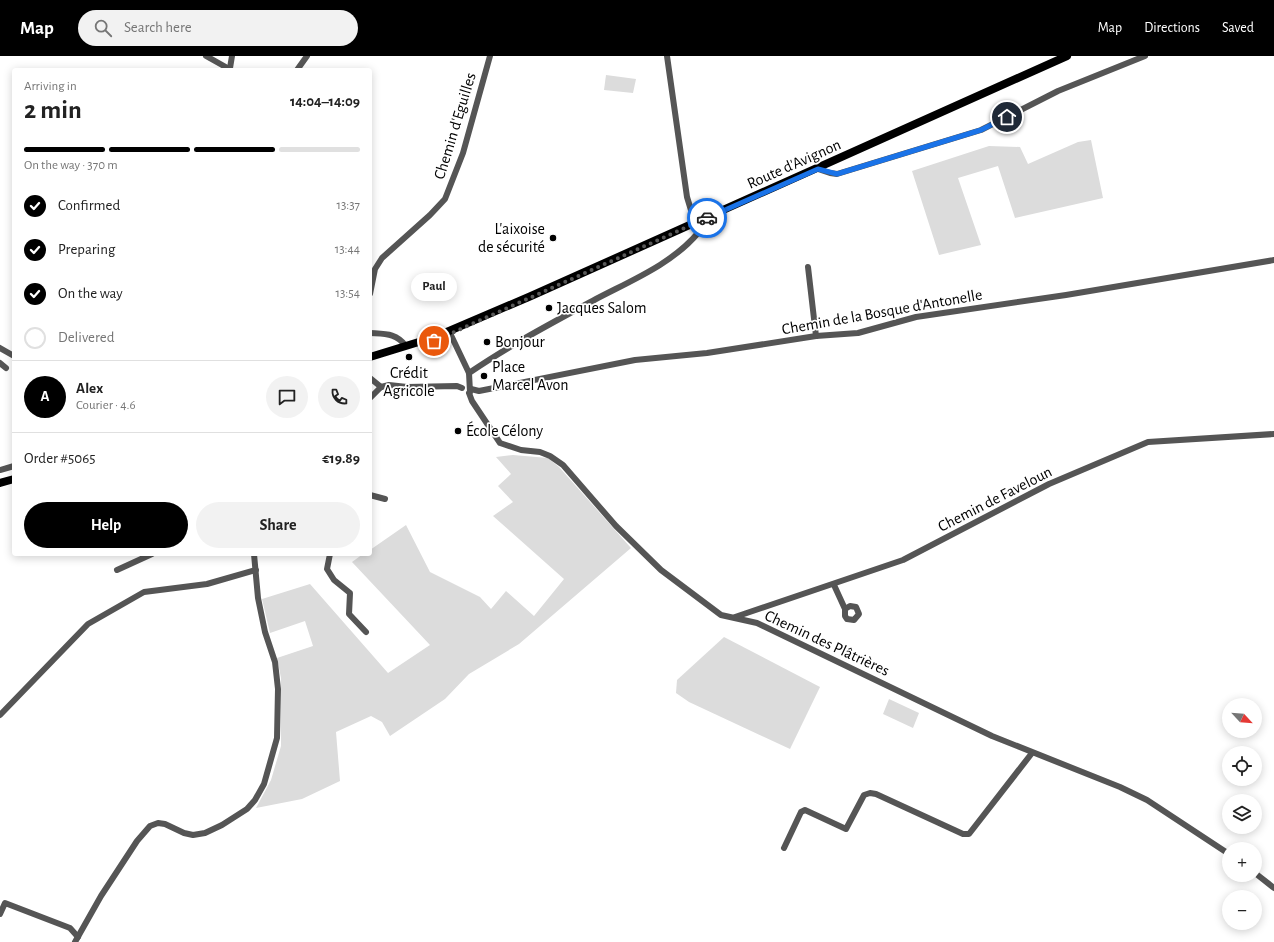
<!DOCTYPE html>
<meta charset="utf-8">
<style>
:root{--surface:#fff;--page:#f2f2f2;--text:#222;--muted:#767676;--line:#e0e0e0;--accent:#000}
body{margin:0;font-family:"Alegreya Sans",sans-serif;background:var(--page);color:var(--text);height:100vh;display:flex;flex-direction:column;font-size:15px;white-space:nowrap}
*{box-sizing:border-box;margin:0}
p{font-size:13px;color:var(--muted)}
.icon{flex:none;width:22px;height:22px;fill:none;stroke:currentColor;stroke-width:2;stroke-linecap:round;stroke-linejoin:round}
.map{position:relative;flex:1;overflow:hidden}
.details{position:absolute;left:12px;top:12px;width:360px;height:488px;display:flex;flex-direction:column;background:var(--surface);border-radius:4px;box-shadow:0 2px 10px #0003}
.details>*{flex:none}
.needle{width:26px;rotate:116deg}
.buttons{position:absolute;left:1222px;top:642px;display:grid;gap:8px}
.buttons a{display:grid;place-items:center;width:40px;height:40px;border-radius:50%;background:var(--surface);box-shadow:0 2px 10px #0003;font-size:20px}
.pin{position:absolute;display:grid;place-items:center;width:34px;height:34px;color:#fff;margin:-17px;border:2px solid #fff;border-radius:50%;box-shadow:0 1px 4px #0007}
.courier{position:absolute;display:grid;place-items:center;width:40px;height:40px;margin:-20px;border:3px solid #1a73e8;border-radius:50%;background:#fff;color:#222;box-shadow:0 1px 5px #0007}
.bubble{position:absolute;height:28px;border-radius:14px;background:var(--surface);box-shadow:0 2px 10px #0003;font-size:13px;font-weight:700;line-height:28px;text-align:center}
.headline em{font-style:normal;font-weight:700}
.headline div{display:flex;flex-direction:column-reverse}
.headline{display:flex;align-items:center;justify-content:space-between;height:68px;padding:0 12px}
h1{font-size:26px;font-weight:700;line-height:30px}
.bar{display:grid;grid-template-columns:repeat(4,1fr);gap:6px 4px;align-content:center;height:48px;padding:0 12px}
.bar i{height:5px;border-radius:3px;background:var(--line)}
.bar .on{background:var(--accent)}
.bar p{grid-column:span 4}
.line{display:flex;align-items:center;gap:10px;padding:0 12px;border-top:1px solid var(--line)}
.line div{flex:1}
.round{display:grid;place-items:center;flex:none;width:42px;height:42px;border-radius:21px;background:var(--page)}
ol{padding:0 12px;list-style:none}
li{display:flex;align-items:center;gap:12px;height:44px}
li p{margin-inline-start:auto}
li .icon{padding:4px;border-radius:50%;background:var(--accent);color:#fff;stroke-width:4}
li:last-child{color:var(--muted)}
li i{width:22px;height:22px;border:2px solid var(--line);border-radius:50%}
.cta{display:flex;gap:8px;margin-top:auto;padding:8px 12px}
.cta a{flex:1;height:46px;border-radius:24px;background:var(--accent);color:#fff;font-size:16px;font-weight:700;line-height:46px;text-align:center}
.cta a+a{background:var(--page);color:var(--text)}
header{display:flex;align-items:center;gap:24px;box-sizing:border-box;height:56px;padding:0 20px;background:var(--accent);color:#fff}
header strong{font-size:19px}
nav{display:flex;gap:22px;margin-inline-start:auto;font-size:14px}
.search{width:280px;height:36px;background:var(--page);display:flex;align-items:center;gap:10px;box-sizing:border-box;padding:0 14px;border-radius:22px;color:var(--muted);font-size:15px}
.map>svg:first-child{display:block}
.green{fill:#dcdcdc}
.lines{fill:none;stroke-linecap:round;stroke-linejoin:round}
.minor{stroke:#555;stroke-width:6}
.major{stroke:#000;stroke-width:8}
.done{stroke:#595959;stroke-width:4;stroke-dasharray:0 7.2}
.route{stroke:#1a73e8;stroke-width:5}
.poi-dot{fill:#000;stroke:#fff;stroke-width:1.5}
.labels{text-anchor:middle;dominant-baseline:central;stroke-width:3.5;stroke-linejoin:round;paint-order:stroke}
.street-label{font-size:16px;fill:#000;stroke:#fff}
.poi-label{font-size:16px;fill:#000;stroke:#fff;text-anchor:start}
</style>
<header>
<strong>Map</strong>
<div class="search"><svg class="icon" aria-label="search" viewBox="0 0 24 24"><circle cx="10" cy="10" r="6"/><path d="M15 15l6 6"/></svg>Search here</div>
<nav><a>Map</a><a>Directions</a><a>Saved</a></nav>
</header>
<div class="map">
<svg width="1274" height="886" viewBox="0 0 1274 886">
<rect width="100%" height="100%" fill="#fff"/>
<!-- green -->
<g class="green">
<path d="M606,19L636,23L633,37L604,34Z"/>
<path d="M1091,84L1103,142L1015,162L998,110L958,122L981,189L939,199L912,115L989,90L1020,91L1028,108L1078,86Z"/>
<path d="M513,399L548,402L559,411L631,492L519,588L469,618L445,643L390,680L382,666L371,660L336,676L340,725L302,743L256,752L271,724L281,690V622L277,602L313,590L305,565L270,577L262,543L310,528L388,617L430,589L352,506L363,498H370V494L406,469L430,516L480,541L491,553L506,535L534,560L564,523L493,460L513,446L498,430L511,418L496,401Z"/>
<path d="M724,581L820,631L790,693L689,646L676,637L677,624Z"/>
<path d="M889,643L919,657L913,672L883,658Z"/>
</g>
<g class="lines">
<!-- minor -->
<g class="minor">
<path d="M206,0L231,14"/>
<path d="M230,12L232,0"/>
<path d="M297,14L307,0"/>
<path d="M818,113L830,117L837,118L981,74L1058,35L1145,0"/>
<path d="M808,211L816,280"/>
<path d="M370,238L375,213L382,202L430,159L445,143L463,97L490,0"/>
<path d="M449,275L469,317L470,336"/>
<path d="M370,277C386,278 396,277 406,290"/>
<path d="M0,292L14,300"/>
<path d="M0,307L6,312"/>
<path d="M469,317C510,289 552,267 596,243C630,225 672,208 698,177L687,141L667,0"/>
<path d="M370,322L381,331"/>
<path d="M381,331L389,329L407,331L457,330L462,332"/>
<path d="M471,333L479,335L635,304L707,297L816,280L858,277L916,261L1066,239L1274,204"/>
<path d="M469,337L472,345L500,387L521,394L540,396L550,400L563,409L616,470L661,514L721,559L757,567L992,680L1120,731L1147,744L1229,798"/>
<path d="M370,342L381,331"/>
<path d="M0,414L14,410"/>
<path d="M370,439L385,443"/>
<path d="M330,498L327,513L334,524L350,537L349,558L366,576"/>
<path d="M117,514L152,498"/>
<path d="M834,529L845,553"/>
<path d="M850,550L856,551L859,558L854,564L847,563L845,560V553Z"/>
<path d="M735,561L903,504L1049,428L1148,386L1274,378"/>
<path d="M0,659L88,568L144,536L207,528L256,514"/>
<path d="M784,792L801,756L805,754L846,773L864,739L870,737L876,738L963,778H969L1032,697"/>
<path d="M1255,817L1274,832"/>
<path d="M0,858L5,847L70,872L78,881"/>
<path d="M75,886L101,840L137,785L150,770L158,767L165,768L184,777L193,779L205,777L222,769L247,753L255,744L264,728L277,682L278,633L275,606L265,576L258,542L254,498"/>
</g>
<!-- major -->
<g class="major">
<path d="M370,301L435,281L531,240L1067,0"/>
<path d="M0,427L14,423"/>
</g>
</g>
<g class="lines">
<!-- done -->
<path class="done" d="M434,285L707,162"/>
<!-- route -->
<path class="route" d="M707,162L818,113L837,118L981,74L1007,61"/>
</g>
<!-- markers -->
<g class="poi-dot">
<circle cx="553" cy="182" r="4"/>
<circle cx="549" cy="252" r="4"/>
<circle cx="487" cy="286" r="4"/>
<circle cx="409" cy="301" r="4"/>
<circle cx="484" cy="320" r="4"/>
<circle cx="458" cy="375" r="4"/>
</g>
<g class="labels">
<!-- street labels -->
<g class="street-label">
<text transform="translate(455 70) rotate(-73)">Chemin d'Eguilles</text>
<text transform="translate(794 108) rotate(-24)">Route d'Avignon</text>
<text transform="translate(882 256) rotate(-10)">Chemin de la Bosque d'Antonelle</text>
<text transform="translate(995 443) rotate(-27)">Chemin de Faveloun</text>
<text transform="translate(827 587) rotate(25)">Chemin des Plâtrières</text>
</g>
<!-- poi labels -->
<g class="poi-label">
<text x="545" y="173" text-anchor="end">L'aixoise<tspan x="545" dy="18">de sécurité</tspan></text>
<text x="557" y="252">Jacques Salom</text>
<text x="495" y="286">Bonjour</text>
<text x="492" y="311">Place<tspan x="492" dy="18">Marcel Avon</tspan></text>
<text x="409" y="317" text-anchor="middle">Crédit<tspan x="409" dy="18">Agricole</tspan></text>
<text x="466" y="375">École Célony</text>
</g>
</g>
</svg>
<div class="buttons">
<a><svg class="needle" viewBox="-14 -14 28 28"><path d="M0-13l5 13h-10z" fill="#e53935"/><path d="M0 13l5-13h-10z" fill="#767676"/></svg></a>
<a><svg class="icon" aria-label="locate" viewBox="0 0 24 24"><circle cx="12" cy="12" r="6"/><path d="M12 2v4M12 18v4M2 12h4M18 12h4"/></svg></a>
<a><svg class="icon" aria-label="layers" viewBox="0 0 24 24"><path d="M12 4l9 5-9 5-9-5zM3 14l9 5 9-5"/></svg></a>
<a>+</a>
<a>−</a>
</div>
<div class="pin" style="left:434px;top:285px;background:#ea580c"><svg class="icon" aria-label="bag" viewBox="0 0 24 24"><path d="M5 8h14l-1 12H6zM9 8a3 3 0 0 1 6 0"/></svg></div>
<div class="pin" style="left:1007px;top:61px;background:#1f2937"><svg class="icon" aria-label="home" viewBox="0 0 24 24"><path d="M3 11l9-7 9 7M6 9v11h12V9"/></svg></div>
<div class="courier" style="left:707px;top:162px"><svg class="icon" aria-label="car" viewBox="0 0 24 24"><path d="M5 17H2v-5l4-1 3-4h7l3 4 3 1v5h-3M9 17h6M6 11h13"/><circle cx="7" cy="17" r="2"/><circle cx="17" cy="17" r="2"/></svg></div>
<div class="bubble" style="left:411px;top:217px;width:46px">Paul</div>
<section class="details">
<div class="headline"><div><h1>2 min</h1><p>Arriving in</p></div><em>14:04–14:09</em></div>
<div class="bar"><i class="on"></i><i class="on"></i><i class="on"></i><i></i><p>On the way · 370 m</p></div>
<ol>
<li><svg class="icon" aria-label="check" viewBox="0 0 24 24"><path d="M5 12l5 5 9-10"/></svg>Confirmed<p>13:37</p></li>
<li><svg class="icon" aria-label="check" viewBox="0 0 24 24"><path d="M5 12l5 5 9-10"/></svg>Preparing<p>13:44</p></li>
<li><svg class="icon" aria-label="check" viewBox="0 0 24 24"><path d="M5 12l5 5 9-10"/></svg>On the way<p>13:54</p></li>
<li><i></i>Delivered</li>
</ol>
<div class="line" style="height:72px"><b class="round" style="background:var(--accent);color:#fff">A</b><div><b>Alex</b><p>Courier · 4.6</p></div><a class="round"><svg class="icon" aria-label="chat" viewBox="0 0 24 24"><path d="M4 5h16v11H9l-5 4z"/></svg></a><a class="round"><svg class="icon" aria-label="phone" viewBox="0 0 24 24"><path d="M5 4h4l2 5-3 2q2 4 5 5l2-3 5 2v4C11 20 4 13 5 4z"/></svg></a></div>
<div class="line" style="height:52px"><div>Order #5065</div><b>€19.89</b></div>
<div class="cta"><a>Help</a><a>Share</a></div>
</section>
</div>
